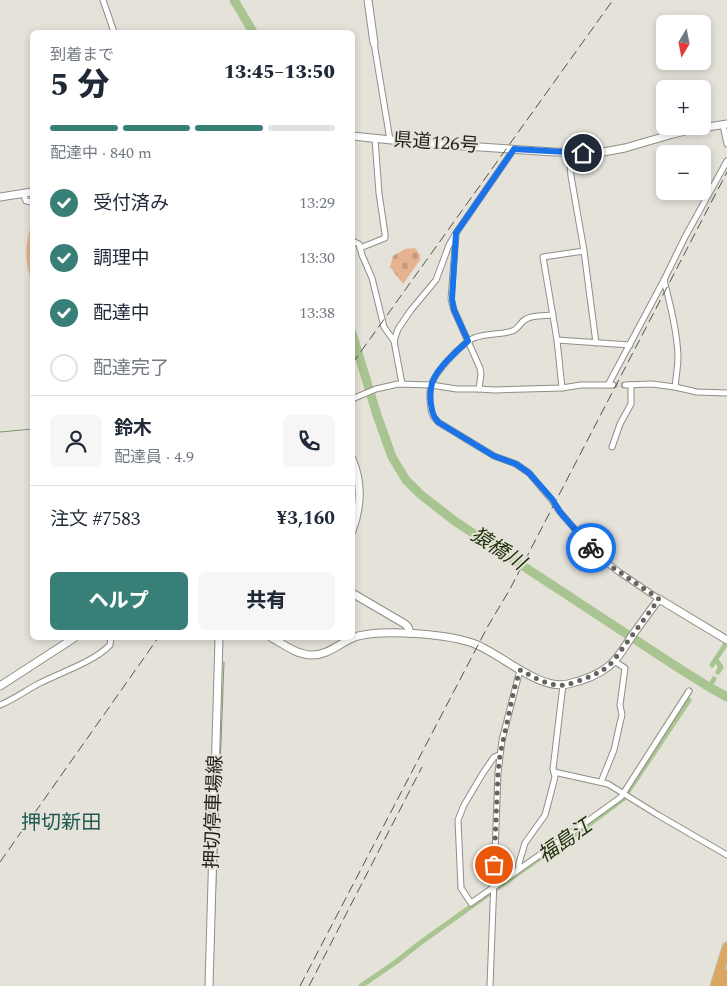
<!DOCTYPE html>
<html lang="ja">
<meta charset="utf-8">
<style>
:root{--surface:#fff;--page:#f6f6f7;--text:#1f2937;--muted:#747a83;--line:#e0e1e3;--accent:#387f77}
body{margin:0;font-family:Spectral,"Noto Sans JP",serif;background:var(--page);color:var(--text);height:100vh;display:flex;flex-direction:column;font-size:19px;white-space:nowrap}
*{box-sizing:border-box;margin:0}
p{font-size:16px;color:var(--muted)}
.icon{flex:none;width:28px;height:28px;fill:none;stroke:currentColor;stroke-width:2;stroke-linecap:round;stroke-linejoin:round}
.map{position:relative;flex:1;overflow:hidden}
.drawer{position:absolute;left:30px;top:30px;width:325px;height:610px;display:flex;flex-direction:column;background:var(--surface);border-radius:8px;box-shadow:0 2px 8px #0003}
.drawer>*{flex:none}
.needle{width:32px;rotate:190deg}
.fabs{position:absolute;left:656px;top:15px;display:grid;gap:10px}
.fabs a{display:grid;place-items:center;width:55px;height:55px;border-radius:8px;background:var(--surface);box-shadow:0 2px 8px #0003;font-size:25px}
.pin{position:absolute;display:grid;place-items:center;width:42px;height:42px;color:#fff;margin:-21px;border:2px solid #fff;border-radius:50%;box-shadow:0 1px 5px #0007}
.courier{position:absolute;display:grid;place-items:center;width:50px;height:50px;margin:-25px;border:4px solid #1a73e8;border-radius:50%;background:#fff;color:#222;box-shadow:0 1px 6px #0007}
.headline em{font-style:normal;font-weight:800}
.headline div{display:flex;flex-direction:column-reverse}
.headline{display:flex;align-items:center;justify-content:space-between;height:85px;padding:0 20px}
h1{font-size:32px;font-weight:800;line-height:38px}
.bar{display:grid;grid-template-columns:repeat(4,1fr);gap:8px 5px;align-content:center;height:60px;padding:0 20px}
.bar i{height:6px;border-radius:4px;background:var(--line)}
.bar .on{background:var(--accent)}
.bar p{grid-column:span 4}
.line{display:flex;align-items:center;gap:12px;padding:0 20px;border-top:1px solid var(--line)}
.line div{flex:1}
.round{display:grid;place-items:center;flex:none;width:52px;height:52px;border-radius:8px;background:var(--page)}
ol{padding:0 20px;list-style:none}
li{display:flex;align-items:center;gap:15px;height:55px}
li p{margin-inline-start:auto}
li .icon{padding:5px;border-radius:50%;background:var(--accent);color:#fff;stroke-width:4}
li:last-child{color:var(--muted)}
li i{width:28px;height:28px;border:2px solid var(--line);border-radius:50%}
.primary-button{display:flex;gap:10px;margin-top:auto;padding:10px 20px}
.primary-button a{flex:1;height:58px;border-radius:8px;background:var(--accent);color:#fff;font-size:20px;font-weight:800;line-height:58px;text-align:center}
.primary-button a+a{background:var(--page);color:var(--text)}
.map>svg:first-child{display:block}
.cemetery{fill:url(#cemetery-stones)}
.pitch{fill:#e6b390}
.lines{fill:none;stroke-linecap:round;stroke-linejoin:round}
.stream{stroke:#7f926d;stroke-width:1}
.canal{stroke:#a8c490;stroke-width:5}
.river{stroke:#a8c490;stroke-width:9}
.street-tunnel{stroke:#bdbbb3;stroke-width:5;stroke-dasharray:5 2.5;stroke-linecap:butt}
.street-casing{stroke:#908e86;stroke-width:7}
.secondary-casing{stroke:#908e86;stroke-width:9}
.highway-casing{stroke:#c1c0bf;stroke-width:11}
.street{stroke:#fff;stroke-width:5}
.secondary{stroke:#fff;stroke-width:7}
.highway{stroke:#d9a75f;stroke-width:9}
.rail{stroke:#53524d;stroke-width:1;stroke-dasharray:10 5;stroke-linecap:butt}
.done{stroke:#65635e;stroke-width:5;stroke-dasharray:0 9}
.route{stroke:#1a73e8;stroke-width:6}
.labels{text-anchor:middle;dominant-baseline:central;stroke-width:4;stroke-linejoin:round;paint-order:stroke}
.street-label{font-size:19px;fill:#201f1c;stroke:#e4e2d9}
.water-label{font-size:20px;font-style:italic;fill:#20320c;stroke:#e4e2d9}
.neighbourhood-label{font-size:20px;fill:#215a55;stroke:#e4e2d9}
</style>
<div class="map">
<svg width="727" height="986" viewBox="0 0 727 986">
<defs>
<pattern id="cemetery-stones" width="16" height="16" patternUnits="userSpaceOnUse" patternTransform="scale(1.25)"><rect width="16" height="16" fill="#e6b390"/><path d="M2 7V4a2 2 0 0 1 4 0v3zM10 15v-3a2 2 0 0 1 4 0v3z" fill="#c59a7c"/></pattern>
</defs>
<rect width="100%" height="100%" fill="#e4e2d9"/>
<!-- cemetery -->
<path class="cemetery" d="M415,248L420,255V260L403,284L390,267L393,256L405,249Z"/>
<!-- pitch -->
<path class="pitch" d="M32,220V277L30,276C23,254 27,242 32,220Z"/>
<g class="lines">
<!-- stream -->
<g class="stream">
<path d="M0,432L32,429"/>
<path d="M212,986L224,662"/>
</g>
<!-- canal -->
<g class="canal">
<path d="M716,660L721,667L718,672"/>
<path d="M712,665L727,642"/>
<path d="M709,687L714,679"/>
<path d="M361,986L396,962L420,943L490,893L540,858L576,834L623,799L689,700"/>
</g>
<!-- river -->
<g class="river">
<path d="M234,0L253,32"/>
<path d="M352,333L377,415L392,457L406,480L420,494L456,522L677,667L709,687L727,697"/>
</g>
<!-- street-tunnel -->
<path class="street-tunnel" d="M613,385H625"/>
<!-- street casing -->
<g class="street-casing">
<g id="street">
<path d="M103,0L114,32"/>
<path d="M374,43L390,140"/>
<path d="M723,125L727,144"/>
<path d="M569,153L571,176L584,251L596,343"/>
<path d="M23,193L26,201L32,202"/>
<path d="M456,235L451,299L454,310L480,368L481,374L479,389"/>
<path d="M352,241L359,244L362,255L372,278L384,327L394,341"/>
<path d="M360,248L385,238V234L379,193L375,139"/>
<path d="M664,280C670,304 677,331 678,356C678,366 676,377 675,387"/>
<path d="M553,315C544,316 533,315 526,319C520,322 518,330 512,331C500,335 486,333 474,338C462,343 434,373 431,386C429,392 430,411 433,416C434,418 437,420 438,422L494,456L516,464L529,473L551,499L560,512L598,556L619,572L659,599"/>
<path d="M557,340L630,345"/>
<path d="M402,384L394,341L398,329L411,310L436,280L442,264L449,245L456,233L514,149"/>
<path d="M608,385L664,280L685,237L727,161"/>
<path d="M625,385L652,384L675,387L697,392L727,393"/>
<path d="M562,388L557,340L543,257L584,251"/>
<path d="M352,399L376,389L398,384L431,385L457,389H479L495,390L562,388L581,385H613"/>
<path d="M612,447L620,424L631,404V385"/>
<path d="M0,705C13,700 25,691 38,684C59,673 94,662 110,645L111,638"/>
<path d="M499,755L494,757L483,773L464,805L458,820L461,888L471,903L571,833L621,797L689,691"/>
<path d="M554,772L608,784L658,815L727,855"/>
<path d="M601,782L614,750L620,723L622,715L620,705L625,668L614,661"/>
<path d="M518,870L519,863L525,843L545,815L554,781L555,776L553,769L563,685"/>
<path d="M490,986L498,773L502,740L520,670"/>
</g>
</g>
<!-- secondary casing -->
<g class="secondary-casing">
<g id="secondary">
<path d="M368,0L374,43"/>
<path d="M352,136L421,143L554,152L598,153L625,148L673,134L689,130L727,124"/>
<path d="M0,197L32,192"/>
<path d="M352,459C362,482 361,507 352,531"/>
<path d="M352,593L405,624L408,627L410,633"/>
<path d="M272,638C283,644 296,654 310,655C329,656 341,641 358,636C385,629 449,634 475,644C501,654 540,691 568,684C581,681 598,675 609,666C619,658 625,646 632,636C641,623 650,611 659,599L727,640"/>
<path d="M0,686L74,638"/>
<path d="M209,986L219,638"/>
</g>
</g>
<!-- highway casing -->
<g class="highway-casing">
<g id="highway">
<path d="M715,986L727,947"/>
<path d="M722,986L727,974"/>
</g>
</g>
<!-- street -->
<use href="#street" class="street"/>
<!-- secondary -->
<use href="#secondary" class="secondary"/>
<!-- highway -->
<use href="#highway" class="highway"/>
<!-- rail -->
<g class="rail">
<path d="M352,364L613,0"/>
<path d="M0,862L158,638"/>
<path d="M300,986L488,626L510,589L727,172"/>
<path d="M309,986L422,767"/>
</g>
</g>
<g class="lines">
<!-- done -->
<path class="done" d="M494,865L498,773L500,755L514,690L520,670C534,677 549,687 565,685C571,684 578,681 584,679C596,674 606,670 614,660L659,599L609,565L591,548"/>
<!-- route -->
<path class="route" d="M583,153L514,149L456,233L452,299L454,310L468,341C456,352 433,371 431,388C430,393 430,399 431,404C432,412 433,416 438,422L494,456L516,464L529,473L552,499L560,512L591,548"/>
</g>
<g class="labels">
<!-- street labels -->
<g class="street-label">
<text transform="translate(436 143) rotate(4)">県道126号</text>
<text transform="translate(214 812) rotate(-88)">押切停車場線</text>
</g>
<!-- water labels -->
<g class="water-label">
<text transform="translate(498 549) rotate(33)">猿橋川</text>
<text transform="translate(565 841) rotate(-35)">福島江</text>
</g>
<!-- neighbourhood labels -->
<g class="neighbourhood-label">
<text x="61" y="823">押切新田</text>
</g>
</g>
</svg>
<div class="fabs">
<a><svg class="needle" viewBox="-14 -14 28 28"><path d="M0-13l5 13h-10z" fill="#e53935"/><path d="M0 13l5-13h-10z" fill="#747a83"/></svg></a>
<a>+</a>
<a>−</a>
</div>
<div class="pin" style="left:494px;top:865px;background:#ea580c"><svg class="icon" aria-label="bag" viewBox="0 0 24 24"><path d="M5 8h14l-1 12H6zM9 8a3 3 0 0 1 6 0"/></svg></div>
<div class="pin" style="left:583px;top:153px;background:#1f2937"><svg class="icon" aria-label="home" viewBox="0 0 24 24"><path d="M3 11l9-7 9 7M6 9v11h12V9"/></svg></div>
<div class="courier" style="left:591px;top:548px"><svg class="icon" aria-label="bike" viewBox="0 0 24 24"><circle cx="6" cy="16" r="4"/><circle cx="18" cy="16" r="4"/><path d="M6 16l4-8h5l3 8M10 8l3 8H6M13 5h3"/></svg></div>
<section class="drawer">
<div class="headline"><div><h1>5 分</h1><p>到着まで</p></div><em>13:45–13:50</em></div>
<div class="bar"><i class="on"></i><i class="on"></i><i class="on"></i><i></i><p>配達中 · 840 m</p></div>
<ol>
<li><svg class="icon" aria-label="check" viewBox="0 0 24 24"><path d="M5 12l5 5 9-10"/></svg>受付済み<p>13:29</p></li>
<li><svg class="icon" aria-label="check" viewBox="0 0 24 24"><path d="M5 12l5 5 9-10"/></svg>調理中<p>13:30</p></li>
<li><svg class="icon" aria-label="check" viewBox="0 0 24 24"><path d="M5 12l5 5 9-10"/></svg>配達中<p>13:38</p></li>
<li><i></i>配達完了</li>
</ol>
<div class="line" style="height:90px"><a class="round"><svg class="icon" aria-label="person" viewBox="0 0 24 24"><circle cx="12" cy="8" r="4"/><path d="M4 21q1-7 8-7t8 7"/></svg></a><div><b>鈴木</b><p>配達員 · 4.9</p></div><a class="round"><svg class="icon" aria-label="phone" viewBox="0 0 24 24"><path d="M5 4h4l2 5-3 2q2 4 5 5l2-3 5 2v4C11 20 4 13 5 4z"/></svg></a></div>
<div class="line" style="height:65px"><div>注文 #7583</div><b>¥3,160</b></div>
<div class="primary-button"><a>ヘルプ</a><a>共有</a></div>
</section>
</div>
